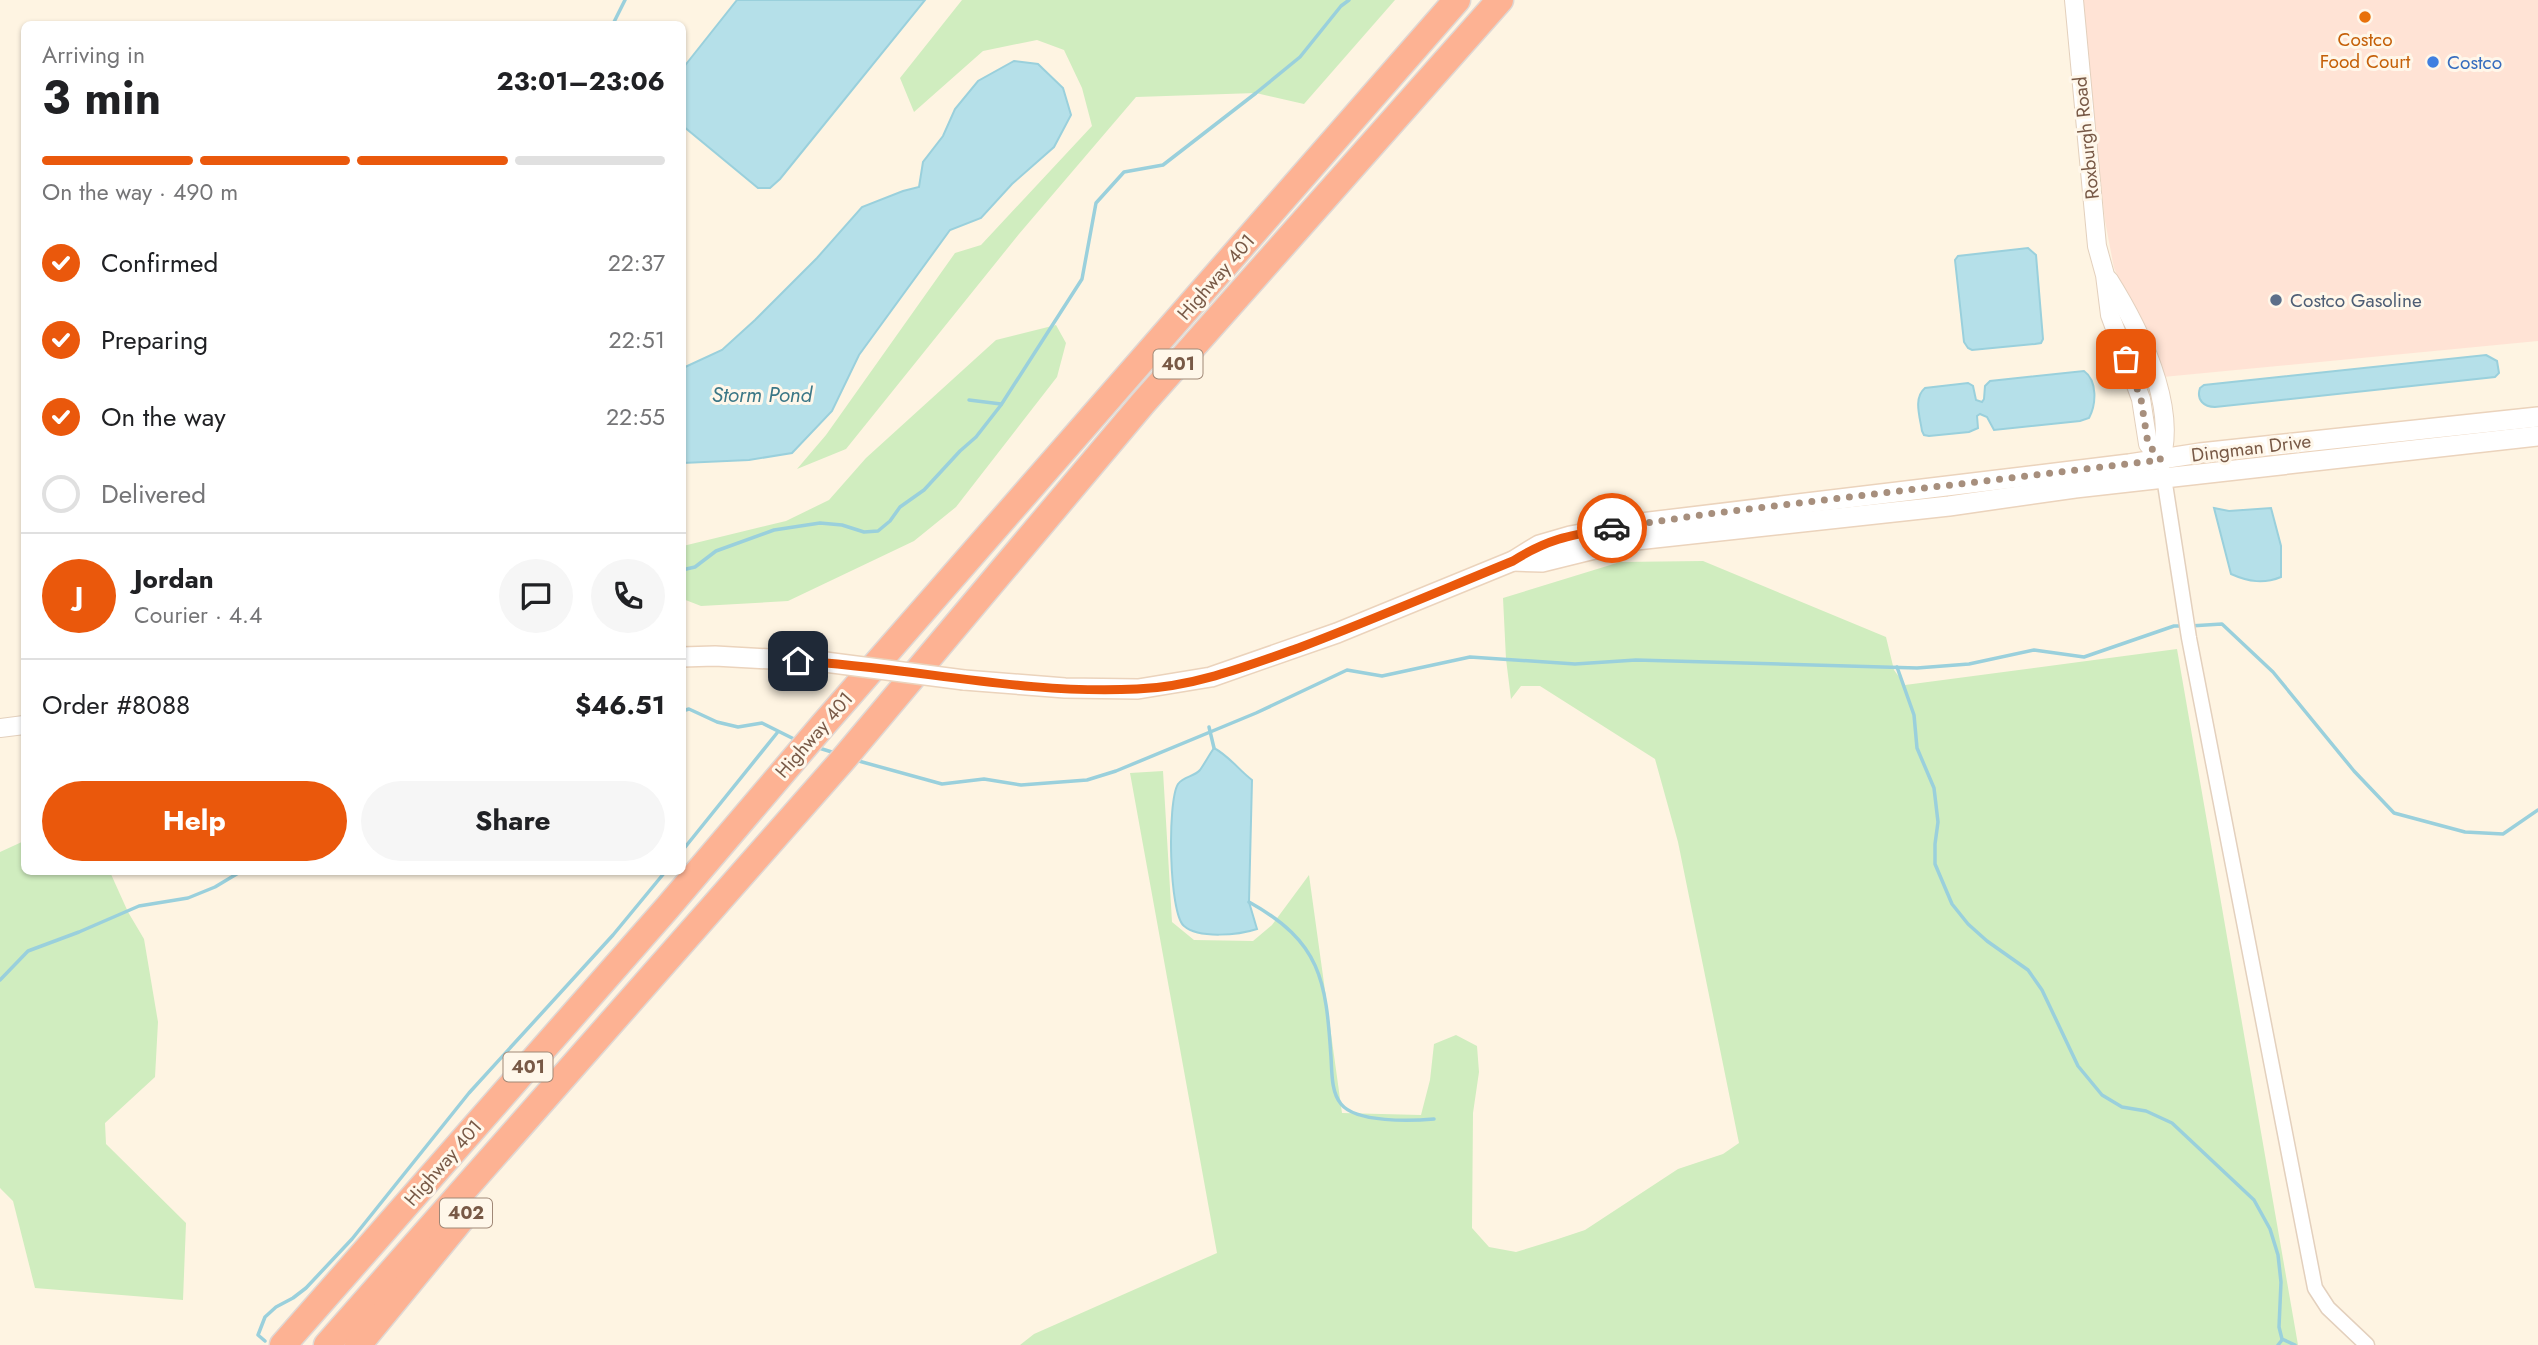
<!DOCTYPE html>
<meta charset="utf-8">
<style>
:root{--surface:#fff;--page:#f6f6f6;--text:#202124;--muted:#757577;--line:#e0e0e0;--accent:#ea580c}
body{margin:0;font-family:Jost,sans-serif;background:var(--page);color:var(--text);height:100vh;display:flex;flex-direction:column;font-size:26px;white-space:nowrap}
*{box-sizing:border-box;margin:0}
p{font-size:23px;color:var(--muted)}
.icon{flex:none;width:38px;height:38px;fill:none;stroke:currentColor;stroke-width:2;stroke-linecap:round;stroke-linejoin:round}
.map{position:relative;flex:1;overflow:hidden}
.sheet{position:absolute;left:21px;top:21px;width:665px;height:854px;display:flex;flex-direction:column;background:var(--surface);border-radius:10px;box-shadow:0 2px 5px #0004}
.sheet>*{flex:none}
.pin{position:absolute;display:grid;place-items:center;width:60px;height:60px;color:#fff;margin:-30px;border-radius:14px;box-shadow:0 4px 10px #0006}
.courier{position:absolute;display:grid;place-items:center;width:70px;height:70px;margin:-35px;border:5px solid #ea580c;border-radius:50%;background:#fff;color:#222;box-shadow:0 2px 9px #0007}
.head em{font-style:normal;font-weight:700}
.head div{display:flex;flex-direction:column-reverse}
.head{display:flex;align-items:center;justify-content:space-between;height:119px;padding:0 21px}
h1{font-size:46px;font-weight:700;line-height:52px}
.bar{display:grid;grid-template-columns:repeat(4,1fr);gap:10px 7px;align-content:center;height:84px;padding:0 21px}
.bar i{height:9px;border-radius:5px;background:var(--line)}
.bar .on{background:var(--accent)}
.bar p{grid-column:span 4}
.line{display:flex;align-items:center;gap:18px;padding:0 21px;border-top:2px solid var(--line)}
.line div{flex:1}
.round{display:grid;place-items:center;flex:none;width:74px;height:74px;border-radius:37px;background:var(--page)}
ol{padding:0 21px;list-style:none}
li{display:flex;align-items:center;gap:21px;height:77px}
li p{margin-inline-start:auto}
li .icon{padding:7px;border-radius:50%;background:var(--accent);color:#fff;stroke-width:4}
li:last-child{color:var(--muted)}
li i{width:38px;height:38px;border:4px solid var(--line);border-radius:50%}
.button{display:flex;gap:14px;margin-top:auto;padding:14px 21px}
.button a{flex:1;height:80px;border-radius:42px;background:var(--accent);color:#fff;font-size:28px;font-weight:700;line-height:80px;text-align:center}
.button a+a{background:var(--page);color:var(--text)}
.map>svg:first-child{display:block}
.commercial{fill:#ffe3d5}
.green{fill:#d0edbf}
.water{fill:#b5e0e9;stroke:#9ad0dc;stroke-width:2}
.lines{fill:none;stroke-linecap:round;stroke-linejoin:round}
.stream{stroke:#9ad0dc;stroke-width:3.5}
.minor-casing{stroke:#e3d0bd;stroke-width:17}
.tertiary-casing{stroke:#e3d0bd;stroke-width:20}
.secondary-casing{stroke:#ebd3bc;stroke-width:22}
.motorway-casing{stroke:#dfd7d3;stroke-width:29}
.minor{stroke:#fff;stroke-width:14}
.tertiary{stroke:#fff;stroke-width:18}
.secondary{stroke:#fff;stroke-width:19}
.motorway{stroke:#fdb293;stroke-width:26}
.secondary-bridge-casing{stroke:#ebd3bc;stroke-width:22;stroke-linecap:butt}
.secondary-bridge{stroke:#fff;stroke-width:19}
.done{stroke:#a78f7d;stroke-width:7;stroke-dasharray:0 12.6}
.route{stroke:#ea580c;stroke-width:9}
.food-dot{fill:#e8710a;stroke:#fff7ea;stroke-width:2.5}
.shop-dot{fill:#3f7fe0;stroke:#fff7ea;stroke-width:2.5}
.service-dot{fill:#5c6f8a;stroke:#fff7ea;stroke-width:2.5}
.labels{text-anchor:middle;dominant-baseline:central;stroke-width:6;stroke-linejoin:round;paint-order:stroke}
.shield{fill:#fff7ea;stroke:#a08877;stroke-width:2}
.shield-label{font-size:18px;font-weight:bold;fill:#785946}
.food-label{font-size:19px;fill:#c56008;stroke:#fff7ea}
.shop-label{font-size:19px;fill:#366cbe;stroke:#fff7ea;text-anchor:start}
.street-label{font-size:19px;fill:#785946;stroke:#fff7ea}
.service-label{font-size:19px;fill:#4e5e75;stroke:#fff7ea;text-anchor:start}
.water-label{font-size:21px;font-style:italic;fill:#3b7786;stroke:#fff7ea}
</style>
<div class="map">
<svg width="2538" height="1345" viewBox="0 0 2538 1345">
<rect width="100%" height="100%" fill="#fef4e2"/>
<!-- commercial -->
<path class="commercial" d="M2084,0H2538V341L2163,377L2114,268L2105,221L2084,27Z"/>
<!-- green -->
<g class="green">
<path d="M962,0H1395L1304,104L1256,93L1136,97L1019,234L846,449L797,469L826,435L955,253L981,245L1092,126L1082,88L1064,50L1037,40L983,51L914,112L900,78Z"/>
<path d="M1056,325L1066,343L1057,377L956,507L914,541L788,601L701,606L683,599V546L786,521L829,500L866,458L996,340Z"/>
<path d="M1703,561L1886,637L1894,670L1905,685L2177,649L2298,1345H1020L1034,1334L1217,1253L1130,773L1163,771L1172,922L1194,940L1253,941L1272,925L1309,875L1342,1113L1421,1115L1430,1080L1434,1044L1456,1035L1477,1046L1479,1072L1473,1113L1472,1228L1489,1247L1516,1252L1555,1240L1585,1230L1678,1169L1723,1154L1739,1143L1678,842L1655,759L1540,686H1521L1511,699L1506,659L1503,598L1620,562Z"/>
<path d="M24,841V872H110L128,912L144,939L158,1022L155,1077L105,1123L106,1144L186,1223L183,1300L35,1288L13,1201L0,1188V852Z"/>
</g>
<!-- water -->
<g class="water">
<path d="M737,0H925L780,179L770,188H758L683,126V68Z"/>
<path d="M1014,61L1038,64L1063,88L1071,115L1054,147L1012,184L981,218L950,230L859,355L832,411L792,453L749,460L683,463V368L722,350L755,320L817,258L862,207L903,191L919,187L923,162L943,136L955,109L978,81Z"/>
<path d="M2028,248L2036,255L2043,339L2041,343L2035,344L1972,350L1968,348L1964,342L1955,260L1958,256Z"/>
<path d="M2486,355L2497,361L2499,373L2495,377L2215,407C2204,407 2196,400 2200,388L2204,385Z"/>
<path d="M2084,371C2098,381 2096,405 2089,418L2080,421L1994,430L1987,417L1980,414L1977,416L1978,428L1969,432L1929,436L1924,435L1922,431C1920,417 1913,398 1925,388L1968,383L1973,386L1976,400L1982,402L1984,399L1985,386L1990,381Z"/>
<path d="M2214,508L2229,511L2271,508L2281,546V577C2264,584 2249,582 2231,574Z"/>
<path d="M1214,748C1229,756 1239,770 1252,780L1249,902L1257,929C1239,935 1199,939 1184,926C1169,914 1167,802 1178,784C1184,776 1194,777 1200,770C1205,763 1209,755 1214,748Z"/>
</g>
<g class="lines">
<!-- stream -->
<g class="stream">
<path d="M613,24L625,0"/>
<path d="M969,400L1001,404"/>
<path d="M682,570L695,567L716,551L774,530L820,523L842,525L864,532L878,531L890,521L900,507L924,490L960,451L976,437L1001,405L1082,279L1096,203L1124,172L1163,165L1256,93L1300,57L1341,6L1349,0"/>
<path d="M2190,626L2222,624L2273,672L2354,771L2394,813L2465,832L2503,834L2538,810"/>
<path d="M1897,667L1914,715L1917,748L1934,788L1938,822L1935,844V864L1952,904L1968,924L1987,941L2028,970L2042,990L2078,1066L2102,1095L2122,1107L2146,1111L2172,1123L2254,1200L2270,1229L2278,1255L2281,1282L2279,1327L2282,1339L2295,1345"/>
<path d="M682,711L689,709L717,722L738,727L762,723L798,741"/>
<path d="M1209,727L1214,748"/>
<path d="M819,748L835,753"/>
<path d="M855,760L942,784L984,779L1021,785L1087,780L1116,771L1256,713L1347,670L1382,676L1470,657L1575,664L1636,660L1917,668L1969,664L2034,650L2084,657L2174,626H2182"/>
<path d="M682,851L777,733"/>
<path d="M1249,902C1321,942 1326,980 1331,1057C1332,1072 1331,1092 1341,1104C1356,1123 1412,1121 1434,1119"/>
<path d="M0,980L28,951L79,932L139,906L188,898L215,887L240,872"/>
<path d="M265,1341L258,1335L265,1317L276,1307L293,1298L306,1288L352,1239L469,1093L613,935L665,872"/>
<path d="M2278,1345L2282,1340"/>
</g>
<!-- minor casing -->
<g class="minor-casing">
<path id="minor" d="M2163,471L2189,638L2315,1288L2328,1308L2367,1345"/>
</g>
<!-- tertiary casing -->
<g class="tertiary-casing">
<g id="tertiary">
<path d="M2074,0L2097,246L2105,275L2110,315L2141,399L2148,444L2161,460"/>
<path d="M2109,280C2139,328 2177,404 2161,460"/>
<path d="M0,728L24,725"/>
</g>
</g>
<!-- secondary casing -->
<g class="secondary-casing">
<g id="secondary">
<path d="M1513,561L1542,562L1627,541L1949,506L2075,488L2538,436"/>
<path d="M682,657L715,656L825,662"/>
<path d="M964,680L1065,688L1138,689L1211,677L1337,633L1513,561L1539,545L1570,536L1641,523L2129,464L2200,453L2538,417"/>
</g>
</g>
<!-- motorway casing -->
<g class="motorway-casing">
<g id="motorway">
<path d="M283,1345L668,907L823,725L1457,0"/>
<path d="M327,1345L841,762L1143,403L1500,0"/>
<path d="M358,1345L468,1211"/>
</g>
</g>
<!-- minor -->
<use href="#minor" class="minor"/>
<!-- tertiary -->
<use href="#tertiary" class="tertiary"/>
<!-- secondary -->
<use href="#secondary" class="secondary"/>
<!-- motorway -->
<use href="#motorway" class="motorway"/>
<!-- secondary-bridge casing -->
<g class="secondary-bridge-casing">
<path id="secondary-bridge" d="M825,662L964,680"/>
</g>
<!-- secondary-bridge -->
<use href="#secondary-bridge" class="secondary-bridge"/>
</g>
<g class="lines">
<!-- done -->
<path class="done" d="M1612,528L1715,513L2161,460L2148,444L2141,399L2126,359"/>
<!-- route -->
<path class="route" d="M798,661C911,667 1023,695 1137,689C1193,687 1248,666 1301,647C1372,620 1442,590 1513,561C1549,538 1572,535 1612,528"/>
</g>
<!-- markers -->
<circle class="food-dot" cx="2365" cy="17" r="7"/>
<circle class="shop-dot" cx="2433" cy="62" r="7"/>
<circle class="service-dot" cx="2276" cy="300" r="7"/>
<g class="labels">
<!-- shield labels -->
<g class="shield">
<rect x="1153.5" y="349.5" width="49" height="29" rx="5"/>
<rect x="503.5" y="1052.5" width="49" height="29" rx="5"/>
<rect x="440" y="1198.5" width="52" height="29" rx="5"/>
</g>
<g class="shield-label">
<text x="1178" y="364">401</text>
<text x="528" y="1067">401</text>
<text x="466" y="1213">402</text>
</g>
<!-- food labels -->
<g class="food-label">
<text x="2365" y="39">Costco<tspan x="2365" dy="22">Food Court</tspan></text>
</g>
<!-- shop labels -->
<g class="shop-label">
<text x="2447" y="62">Costco</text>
</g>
<!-- street labels -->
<g class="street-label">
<text transform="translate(2086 138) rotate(-96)">Roxburgh Road</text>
<text transform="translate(1216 277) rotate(-49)">Highway 401</text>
<text transform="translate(2251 448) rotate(-7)">Dingman Drive</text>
<text transform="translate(814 735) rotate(-49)">Highway 401</text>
<text transform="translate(443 1163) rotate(-49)">Highway 401</text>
</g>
<!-- service labels -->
<g class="service-label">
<text x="2290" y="300">Costco Gasoline</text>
</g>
<!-- water labels -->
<g class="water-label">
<text x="762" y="395">Storm Pond</text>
</g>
</g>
</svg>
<div class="pin" style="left:2126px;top:359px;background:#ea580c"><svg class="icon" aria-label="bag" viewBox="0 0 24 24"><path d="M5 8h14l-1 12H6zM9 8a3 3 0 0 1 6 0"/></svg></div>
<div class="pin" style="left:798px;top:661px;background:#1f2937"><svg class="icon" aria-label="home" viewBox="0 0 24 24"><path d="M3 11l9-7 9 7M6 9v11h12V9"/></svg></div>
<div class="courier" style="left:1612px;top:528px"><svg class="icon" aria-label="car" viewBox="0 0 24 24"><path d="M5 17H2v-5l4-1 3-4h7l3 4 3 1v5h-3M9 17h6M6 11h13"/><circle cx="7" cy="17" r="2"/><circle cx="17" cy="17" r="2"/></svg></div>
<section class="sheet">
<div class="head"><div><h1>3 min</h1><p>Arriving in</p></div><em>23:01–23:06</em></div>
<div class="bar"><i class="on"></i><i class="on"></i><i class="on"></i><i></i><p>On the way · 490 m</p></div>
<ol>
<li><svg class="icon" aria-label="check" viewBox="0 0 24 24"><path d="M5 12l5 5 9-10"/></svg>Confirmed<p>22:37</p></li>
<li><svg class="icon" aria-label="check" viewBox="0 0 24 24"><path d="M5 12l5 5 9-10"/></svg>Preparing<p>22:51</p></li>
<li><svg class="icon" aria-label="check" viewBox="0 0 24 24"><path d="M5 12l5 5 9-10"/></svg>On the way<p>22:55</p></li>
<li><i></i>Delivered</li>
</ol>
<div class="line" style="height:126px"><b class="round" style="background:var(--accent);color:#fff">J</b><div><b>Jordan</b><p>Courier · 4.4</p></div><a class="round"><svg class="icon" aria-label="chat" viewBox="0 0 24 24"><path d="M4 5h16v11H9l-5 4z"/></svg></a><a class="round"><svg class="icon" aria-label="phone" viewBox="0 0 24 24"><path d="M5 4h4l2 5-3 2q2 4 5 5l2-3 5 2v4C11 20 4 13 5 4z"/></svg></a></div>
<div class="line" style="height:91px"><div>Order #8088</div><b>$46.51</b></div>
<div class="button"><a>Help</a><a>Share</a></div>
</section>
</div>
